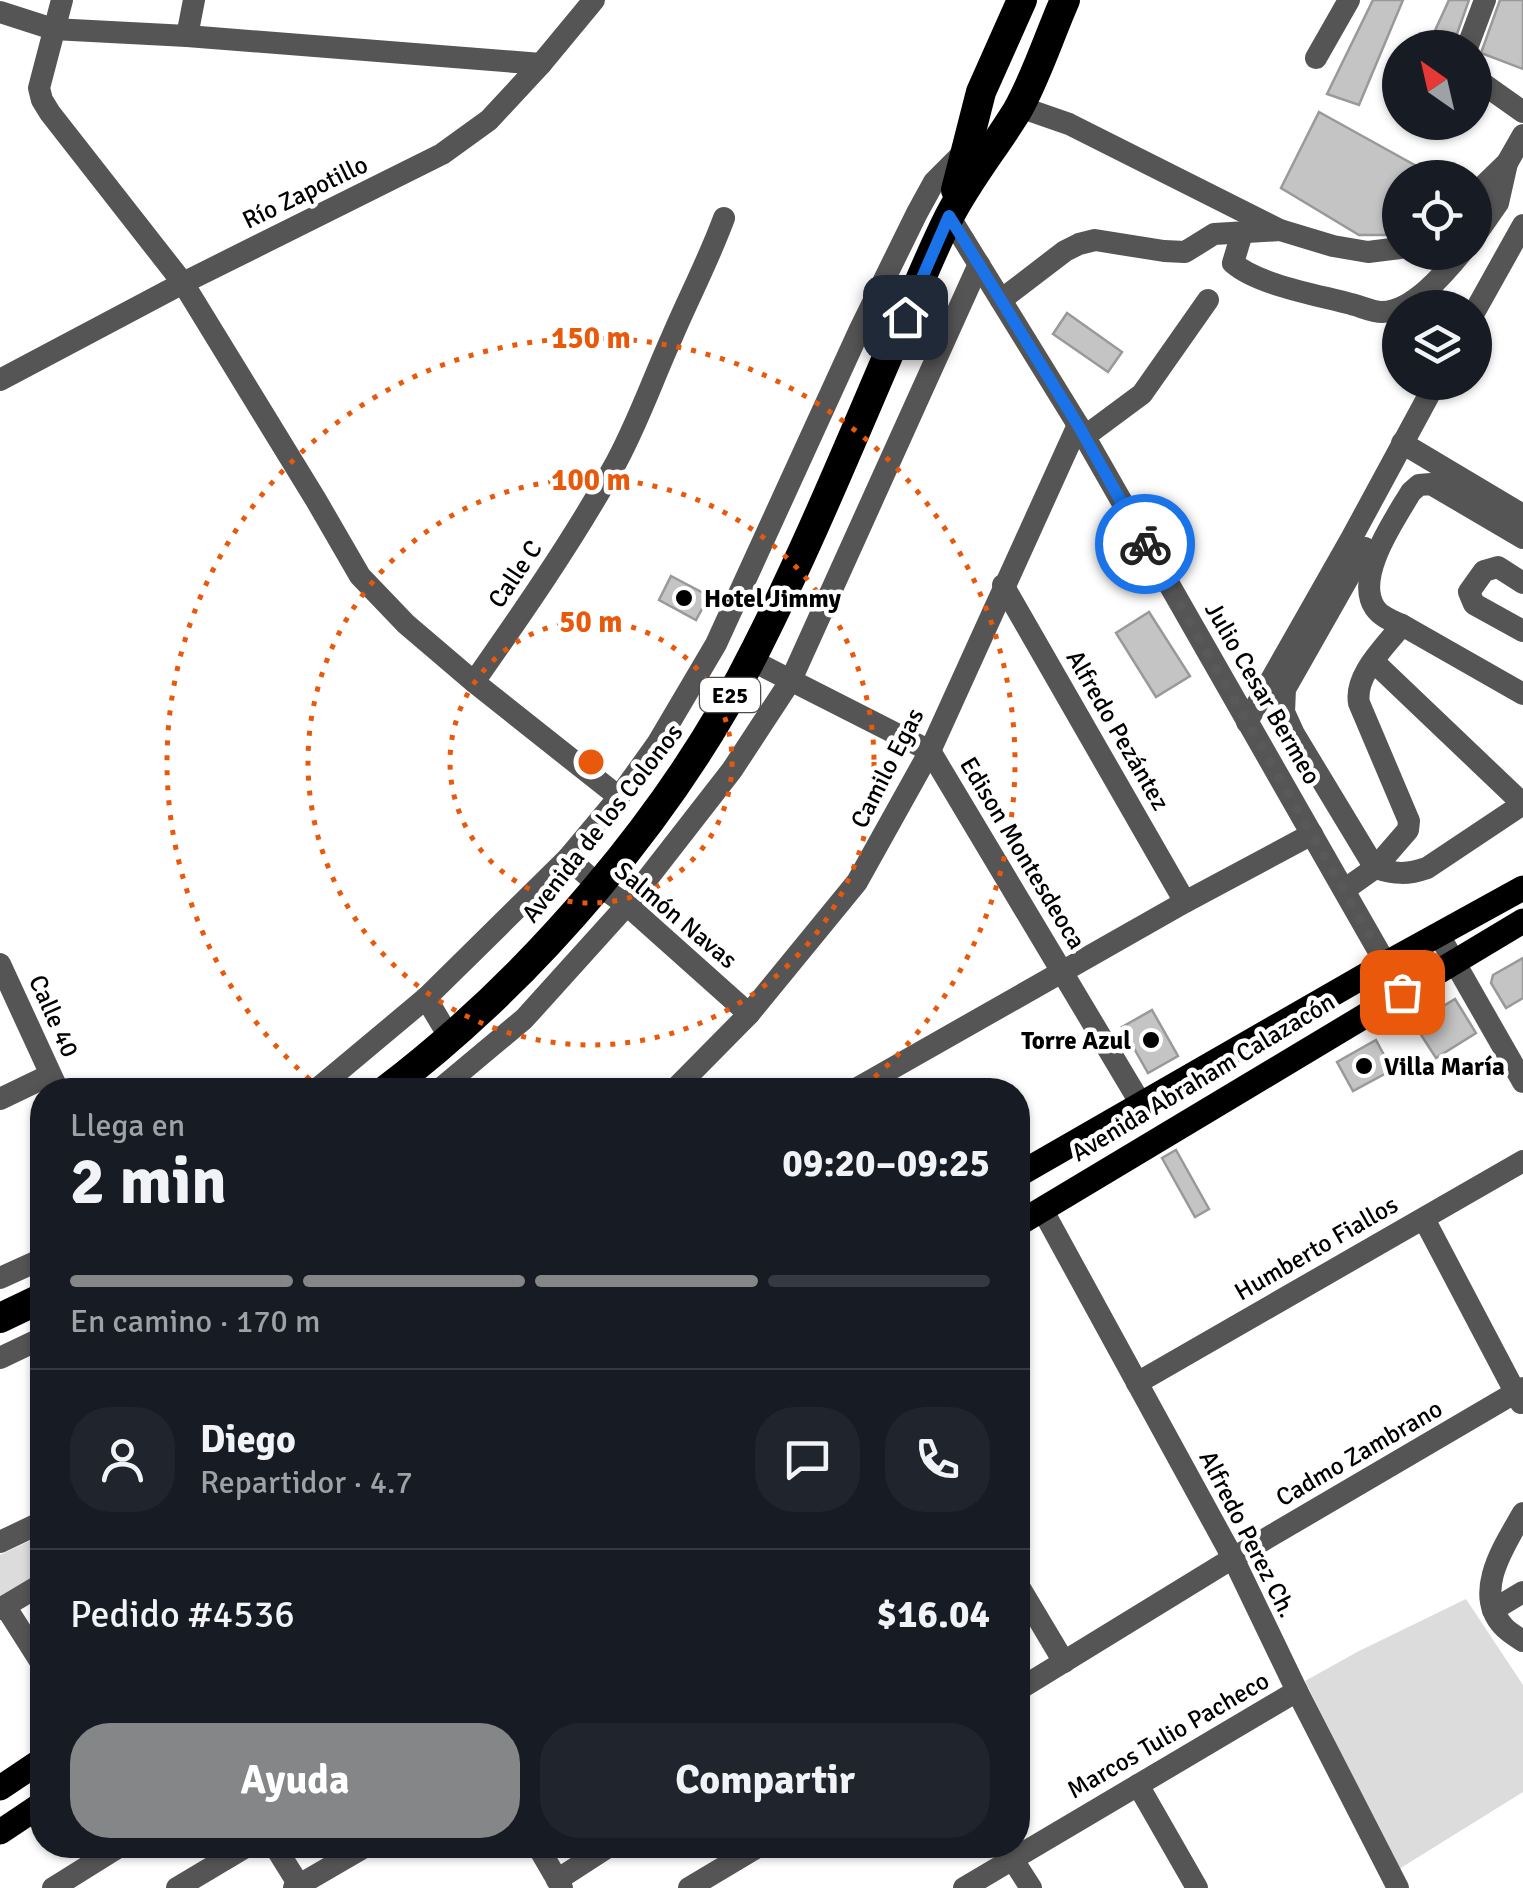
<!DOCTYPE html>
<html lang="es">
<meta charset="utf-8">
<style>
:root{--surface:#171b24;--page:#20242c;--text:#f1f3f6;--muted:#9ea1a6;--line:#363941;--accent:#858687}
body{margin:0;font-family:Signika,sans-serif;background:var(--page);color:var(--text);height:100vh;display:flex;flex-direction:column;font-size:38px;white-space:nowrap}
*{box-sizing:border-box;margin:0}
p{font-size:32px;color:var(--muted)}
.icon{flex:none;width:55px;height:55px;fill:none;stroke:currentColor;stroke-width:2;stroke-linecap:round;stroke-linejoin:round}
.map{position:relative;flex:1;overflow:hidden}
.sheet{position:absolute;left:30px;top:1078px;width:1000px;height:780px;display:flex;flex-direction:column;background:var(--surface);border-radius:40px;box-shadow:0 2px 8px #0004}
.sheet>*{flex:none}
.needle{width:65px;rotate:326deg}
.tools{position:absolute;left:1382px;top:30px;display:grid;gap:20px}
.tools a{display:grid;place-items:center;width:110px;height:110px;border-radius:50%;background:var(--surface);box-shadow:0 2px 8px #0004;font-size:50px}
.pin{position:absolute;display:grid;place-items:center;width:85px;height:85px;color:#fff;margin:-42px;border-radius:20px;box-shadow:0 5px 15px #0006}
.courier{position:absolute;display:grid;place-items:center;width:100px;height:100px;margin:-50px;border:8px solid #1a73e8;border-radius:50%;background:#fff;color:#222;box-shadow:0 2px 12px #0007}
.headline em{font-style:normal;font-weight:700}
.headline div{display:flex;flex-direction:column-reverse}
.headline{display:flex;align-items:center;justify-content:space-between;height:170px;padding:0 40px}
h1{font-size:65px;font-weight:700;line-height:75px}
.bar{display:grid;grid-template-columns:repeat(4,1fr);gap:15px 10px;align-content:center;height:120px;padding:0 40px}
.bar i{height:12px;border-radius:8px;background:var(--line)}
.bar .current{background:var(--accent)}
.bar p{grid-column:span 4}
.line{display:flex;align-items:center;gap:25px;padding:0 40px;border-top:2px solid var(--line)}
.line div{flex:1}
.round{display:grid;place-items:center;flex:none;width:105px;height:105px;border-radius:40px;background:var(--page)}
.primary-button{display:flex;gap:20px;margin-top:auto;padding:20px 40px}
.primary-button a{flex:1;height:115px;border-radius:40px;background:var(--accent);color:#fff;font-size:40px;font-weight:700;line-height:115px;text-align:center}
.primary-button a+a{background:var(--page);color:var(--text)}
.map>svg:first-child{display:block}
.green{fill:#dcdcdc}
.building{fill:#c4c4c4;stroke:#999;stroke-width:2.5}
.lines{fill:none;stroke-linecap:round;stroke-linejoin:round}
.minor{stroke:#555;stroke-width:22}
.major{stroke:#000;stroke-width:25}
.highway{stroke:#000;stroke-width:30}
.done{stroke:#595959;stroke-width:10;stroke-dasharray:0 18}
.route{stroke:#1a73e8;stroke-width:12}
.ring{fill:none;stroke:#e8590c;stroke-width:5;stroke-dasharray:5 10}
.poi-dot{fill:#000;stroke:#fff;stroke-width:4}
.labels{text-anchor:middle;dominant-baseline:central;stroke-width:9;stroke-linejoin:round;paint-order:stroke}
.shield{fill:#fff;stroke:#4c4c4c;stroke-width:2.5}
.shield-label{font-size:22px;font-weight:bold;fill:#000}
.street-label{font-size:25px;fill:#000;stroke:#fff}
.poi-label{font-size:25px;font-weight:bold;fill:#000;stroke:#fff;text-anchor:start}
.centre{fill:#e8590c;stroke:#fff;stroke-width:5}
.ring-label{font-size:30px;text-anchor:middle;font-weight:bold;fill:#e8590c;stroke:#fff;stroke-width:9;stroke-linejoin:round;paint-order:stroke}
</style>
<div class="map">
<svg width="1523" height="1888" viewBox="0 0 1523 1888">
<rect width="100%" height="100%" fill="#fff"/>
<!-- green -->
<g class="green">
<path d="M42,1535V1573L0,1598V1555Z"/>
<path d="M1466,1599L1523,1685V1792L1399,1869L1305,1681L1359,1651Z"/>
</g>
<!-- building -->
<g class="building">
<path d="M1373,0H1403L1359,105L1327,94Z"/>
<path d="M1449,0H1469L1452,48H1427Z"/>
<path d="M1500,0H1523V69L1481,53Z"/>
<path d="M1319,112L1438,178H1400V209L1385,235H1359L1281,188Z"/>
<path d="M1067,313L1122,352L1108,372L1053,334Z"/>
<path d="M671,576L709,596L696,620L659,600Z"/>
<path d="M1149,612L1190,676L1156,697L1116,633Z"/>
<path d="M1523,958V998L1506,1008L1491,983L1493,975Z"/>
<path d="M1455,999L1476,1033L1436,1058L1414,1024Z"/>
<path d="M1152,1010L1178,1056L1148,1073L1122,1027Z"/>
<path d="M1376,1040L1392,1070L1353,1091L1337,1062Z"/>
<path d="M1176,1150L1209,1209L1195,1217L1162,1158Z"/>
</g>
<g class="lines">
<!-- minor -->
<g class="minor">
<path d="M62,0L39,88L42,100L50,113L183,283L316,500L360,576L406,624L474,682"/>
<path d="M0,12L53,29L187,36L541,64"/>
<path d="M187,36L194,0"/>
<path d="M1467,48L1485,0"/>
<path d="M1316,58L1349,0"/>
<path d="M1475,73L1482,83L1523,112"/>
<path d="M1020,107L1069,124L1280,230L1333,246L1368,252L1400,248"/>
<path d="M1475,194L1507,163L1523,135"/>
<path d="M949,216L1078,425L1402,992"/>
<path d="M1242,233L1233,263C1258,285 1318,295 1351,304C1360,306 1372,312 1382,312C1412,312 1444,274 1462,252"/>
<path d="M1475,236L1498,203L1507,163"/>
<path d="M1001,300L1065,251L1079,244L1095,240L1164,251L1185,252L1214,234L1280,230"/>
<path d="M1475,311L1523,225"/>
<path d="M0,380L183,283L442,154L489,120L541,64L594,0"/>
<path d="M1084,437L1142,394L1208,300"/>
<path d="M1402,443L1523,515"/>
<path d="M1365,548L1285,689L1284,712L1294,734L1375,868C1395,874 1407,875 1427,868L1523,804"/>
<path d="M1523,583L1498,567L1484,571L1469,592L1474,604L1523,631"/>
<path d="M1003,585L1185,902"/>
<path d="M1402,625C1393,621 1381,617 1375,608C1354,577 1395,519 1411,492L1419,485L1431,484L1523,538"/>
<path d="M751,660L930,751L1141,1104"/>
<path d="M1374,662L1523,804"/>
<path d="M1247,722L1351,539L1436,382"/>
<path d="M619,797L474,682C523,612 571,543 612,470C636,428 652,381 672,337C689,297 709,259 724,218"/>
<path d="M568,858L598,885L627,905L749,1014"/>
<path d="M1344,890L1375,868L1408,830L1409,821L1359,703C1354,675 1385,647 1402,625L1523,694"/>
<path d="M1439,935L1523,1082"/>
<path d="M0,964L58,1090"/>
<path d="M426,998L450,1038"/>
<path d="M316,1090L426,998L568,858L619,797L657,744L716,644L860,329L917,213L934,182L966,150"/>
<path d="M439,1090L524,1019L627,905L732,770L791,680L979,264"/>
<path d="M674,1090L749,1014L857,882L930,751L1078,425"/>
<path d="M854,1090L1185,902L1312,834"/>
<path d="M0,1099L50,1075"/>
<path d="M1042,1209L1233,1558L1297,1691L1398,1888"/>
<path d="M1424,1219L1521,1403"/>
<path d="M0,1278L42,1259"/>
<path d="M0,1358L42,1338"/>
<path d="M1137,1383L1523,1161"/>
<path d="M1523,1513C1505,1545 1472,1592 1503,1626C1508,1632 1517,1637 1523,1641"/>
<path d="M0,1542L42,1522"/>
<path d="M1018,1585L1064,1662"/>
<path d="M5,1606L42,1664"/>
<path d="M0,1609L42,1584"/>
<path d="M1493,1610L1523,1592"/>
<path d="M1018,1690L1233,1558L1523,1388"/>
<path d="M1138,1785L1197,1888"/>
<path d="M274,1845L299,1885"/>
<path d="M537,1845L562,1888"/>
<path d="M1006,1849L1031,1888"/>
<path d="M557,1880L611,1845"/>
<path d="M53,1888L122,1845"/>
<path d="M177,1888L249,1845"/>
<path d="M294,1888L368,1845"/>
<path d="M689,1888L761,1845"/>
<path d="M964,1888L1297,1691"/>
</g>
<!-- major -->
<g class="major">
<path d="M1018,1175L1385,964L1523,888"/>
<path d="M1018,1224L1523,921"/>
<path d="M0,1788L42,1760"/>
<path d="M0,1832L42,1804"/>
</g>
<!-- highway -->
<g class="highway">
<path d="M956,190L981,92L1022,0"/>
<path d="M386,1090C533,978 675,813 757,647C809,544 853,436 899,330C915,293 930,255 948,219C967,181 995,147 1017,111C1035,80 1050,34 1065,0"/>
<path d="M0,1318L42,1298"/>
</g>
</g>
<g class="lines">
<!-- done -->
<path class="done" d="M1145,544L1402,992"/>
<!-- route -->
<path class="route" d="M905,317L949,216L1078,425L1145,544"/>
</g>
<!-- distance rings -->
<g class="ring">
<circle cx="591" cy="762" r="141"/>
<circle cx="591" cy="762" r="283"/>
<path d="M321 1089A424 424 0 1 1 861 1089"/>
</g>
<!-- markers -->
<g class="poi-dot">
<circle cx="684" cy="598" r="10"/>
<circle cx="1151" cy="1040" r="10"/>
<circle cx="1364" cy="1066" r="10"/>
</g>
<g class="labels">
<!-- shield labels -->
<rect class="shield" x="700" y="678" width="60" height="34" rx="8"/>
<g class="shield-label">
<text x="730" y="695">E25</text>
</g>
<!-- street labels -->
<g class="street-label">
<text transform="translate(305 192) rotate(-26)">Río Zapotillo</text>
<text transform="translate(515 574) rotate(-56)">Calle C</text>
<text transform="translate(1263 693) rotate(60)">Julio Cesar Bermeo</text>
<text transform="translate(1118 730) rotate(60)">Alfredo Pezántez</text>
<text transform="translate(887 768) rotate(-63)">Camilo Egas</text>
<text transform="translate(602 823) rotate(-52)">Avenida de los Colonos</text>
<text transform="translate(1023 853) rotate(59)">Edison Montesdeoca</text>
<text transform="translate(676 915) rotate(40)">Salmón Navas</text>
<text transform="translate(54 1016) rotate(66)">Calle 40</text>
<text transform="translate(1203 1077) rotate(-31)">Avenida Abraham Calazacón</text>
<text transform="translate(1316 1248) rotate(-30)">Humberto Fiallos</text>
<text transform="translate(1359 1453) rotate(-30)">Cadmo Zambrano</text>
<text transform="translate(1248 1534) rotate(63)">Alfredo Perez Ch.</text>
<text transform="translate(1168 1735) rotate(-30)">Marcos Tulio Pacheco</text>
</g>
<!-- poi labels -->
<g class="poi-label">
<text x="704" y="598">Hotel Jimmy</text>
<text x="1131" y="1040" text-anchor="end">Torre Azul</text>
<text x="1384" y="1066">Villa María</text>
</g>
</g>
<circle cx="591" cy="762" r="15" class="centre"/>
<g class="ring-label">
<text x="591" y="348">150 m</text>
<text x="591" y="490">100 m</text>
<text x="591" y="632">50 m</text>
</g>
</svg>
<div class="tools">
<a><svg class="needle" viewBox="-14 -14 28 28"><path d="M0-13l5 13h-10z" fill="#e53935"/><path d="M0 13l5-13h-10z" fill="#9ea1a6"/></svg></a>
<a><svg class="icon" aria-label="locate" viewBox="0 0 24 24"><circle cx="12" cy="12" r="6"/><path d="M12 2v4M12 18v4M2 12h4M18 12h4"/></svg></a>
<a><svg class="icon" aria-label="layers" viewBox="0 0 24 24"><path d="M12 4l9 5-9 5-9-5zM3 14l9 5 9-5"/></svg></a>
</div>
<div class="pin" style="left:1402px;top:992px;background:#ea580c"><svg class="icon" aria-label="bag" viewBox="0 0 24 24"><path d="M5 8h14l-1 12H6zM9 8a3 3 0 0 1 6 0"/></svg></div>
<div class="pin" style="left:905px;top:317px;background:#1f2937"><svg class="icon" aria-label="home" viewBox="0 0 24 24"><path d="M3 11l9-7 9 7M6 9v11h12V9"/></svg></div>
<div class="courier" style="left:1145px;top:544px"><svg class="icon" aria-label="bike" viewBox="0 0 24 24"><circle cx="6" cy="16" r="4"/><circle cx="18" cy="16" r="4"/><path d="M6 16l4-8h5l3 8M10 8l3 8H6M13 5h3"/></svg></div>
<section class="sheet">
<div class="headline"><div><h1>2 min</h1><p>Llega en</p></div><em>09:20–09:25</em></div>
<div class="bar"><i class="current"></i><i class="current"></i><i class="current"></i><i></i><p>En camino · 170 m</p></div>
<div class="line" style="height:180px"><a class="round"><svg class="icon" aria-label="person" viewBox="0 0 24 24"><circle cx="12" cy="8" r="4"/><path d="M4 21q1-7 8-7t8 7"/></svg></a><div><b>Diego</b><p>Repartidor · 4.7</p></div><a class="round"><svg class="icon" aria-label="chat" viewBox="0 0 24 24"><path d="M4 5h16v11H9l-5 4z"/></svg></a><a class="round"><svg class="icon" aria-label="phone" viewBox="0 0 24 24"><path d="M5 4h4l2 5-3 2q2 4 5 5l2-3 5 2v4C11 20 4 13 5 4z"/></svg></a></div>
<div class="line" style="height:130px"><div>Pedido #4536</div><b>$16.04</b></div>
<div class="primary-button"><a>Ayuda</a><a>Compartir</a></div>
</section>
</div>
